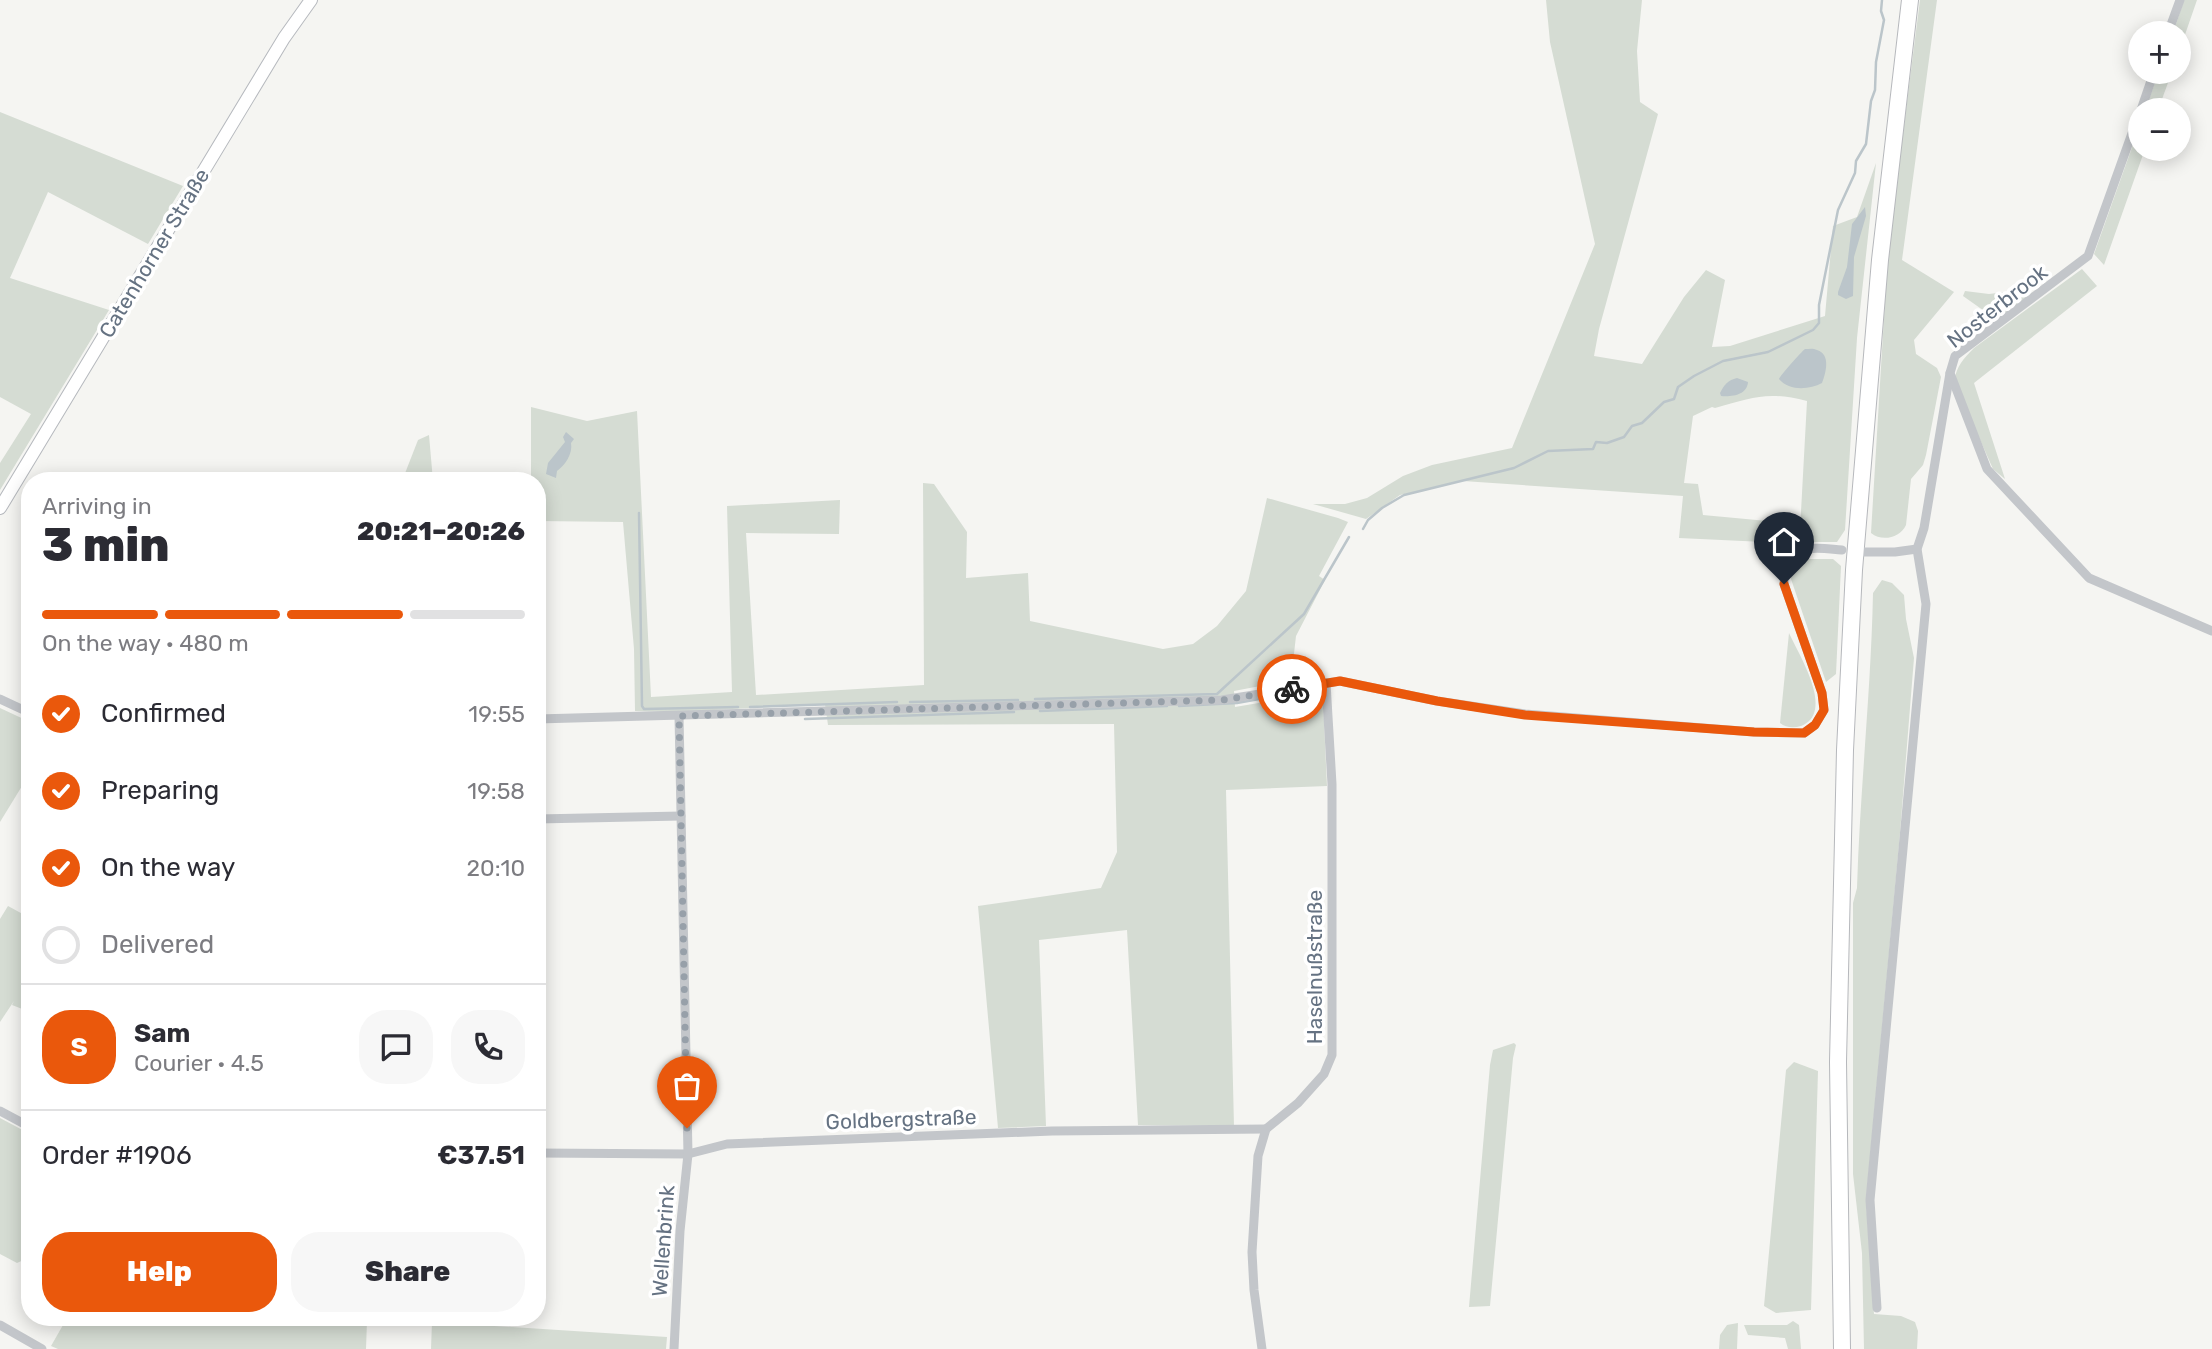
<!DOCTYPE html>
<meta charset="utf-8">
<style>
:root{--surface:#fff;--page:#f7f7f7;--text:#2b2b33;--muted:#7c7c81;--line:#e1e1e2;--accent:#ea580c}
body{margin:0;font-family:Rubik,sans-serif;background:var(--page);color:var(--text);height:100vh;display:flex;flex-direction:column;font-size:26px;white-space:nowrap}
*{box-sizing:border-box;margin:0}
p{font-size:23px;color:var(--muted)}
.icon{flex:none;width:38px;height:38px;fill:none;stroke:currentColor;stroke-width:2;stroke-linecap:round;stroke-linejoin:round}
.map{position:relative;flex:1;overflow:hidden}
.drawer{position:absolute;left:21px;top:472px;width:525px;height:854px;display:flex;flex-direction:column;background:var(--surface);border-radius:28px;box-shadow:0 4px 18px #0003}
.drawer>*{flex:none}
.buttons{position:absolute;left:2128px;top:21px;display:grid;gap:14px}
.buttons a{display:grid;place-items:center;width:63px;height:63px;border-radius:50%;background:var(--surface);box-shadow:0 4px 18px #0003;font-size:35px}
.pin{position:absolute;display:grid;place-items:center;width:60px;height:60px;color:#fff;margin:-72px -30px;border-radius:50% 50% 50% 0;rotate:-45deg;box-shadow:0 0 7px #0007}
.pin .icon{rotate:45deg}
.courier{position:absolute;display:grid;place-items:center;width:70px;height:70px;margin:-35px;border:5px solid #ea580c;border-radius:50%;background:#fff;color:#222;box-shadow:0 2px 9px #0007}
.summary em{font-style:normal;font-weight:800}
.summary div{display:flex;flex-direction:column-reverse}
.summary{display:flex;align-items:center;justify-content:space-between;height:119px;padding:0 21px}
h1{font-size:46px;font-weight:800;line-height:52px}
.bar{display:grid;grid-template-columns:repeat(4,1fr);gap:10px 7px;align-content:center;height:84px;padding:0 21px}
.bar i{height:9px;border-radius:5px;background:var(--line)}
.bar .active{background:var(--accent)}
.bar p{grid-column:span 4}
.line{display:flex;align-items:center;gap:18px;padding:0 21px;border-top:2px solid var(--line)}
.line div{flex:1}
.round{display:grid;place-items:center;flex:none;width:74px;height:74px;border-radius:28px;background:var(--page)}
ol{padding:0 21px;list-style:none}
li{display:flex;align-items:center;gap:21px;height:77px}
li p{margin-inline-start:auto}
li .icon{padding:7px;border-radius:50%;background:var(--accent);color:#fff;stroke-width:4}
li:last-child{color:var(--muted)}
li i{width:38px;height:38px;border:4px solid var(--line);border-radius:50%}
.cta{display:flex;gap:14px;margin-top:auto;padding:14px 21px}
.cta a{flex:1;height:80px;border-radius:28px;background:var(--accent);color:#fff;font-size:28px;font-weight:800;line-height:80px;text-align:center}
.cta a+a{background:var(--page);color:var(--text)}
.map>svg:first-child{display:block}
.green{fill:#d5dcd3}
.water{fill:#bbc5ca}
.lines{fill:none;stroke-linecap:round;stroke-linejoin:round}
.stream{stroke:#bbc5ca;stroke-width:2.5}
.secondary-casing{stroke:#b6b9be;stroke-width:14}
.highway-casing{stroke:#b6b8bc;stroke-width:18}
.street{stroke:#c3c6ca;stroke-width:9}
.secondary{stroke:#fff;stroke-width:12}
.highway{stroke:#fff;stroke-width:16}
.done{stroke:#97a0a9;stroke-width:7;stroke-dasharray:0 12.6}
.route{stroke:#ea580c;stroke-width:9}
.labels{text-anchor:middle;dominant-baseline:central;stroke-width:7;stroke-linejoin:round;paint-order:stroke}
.street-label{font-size:21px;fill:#657282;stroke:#fff}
</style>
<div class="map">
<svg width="2212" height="1349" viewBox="0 0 2212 1349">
<rect width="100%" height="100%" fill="#f5f5f2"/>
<!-- green -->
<g class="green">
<path d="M1546,0H1642L1637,51L1640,102L1658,114L1599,329L1594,356L1642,364L1684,297L1706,270L1725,280L1712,347L1730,346L1825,316L1833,226L1857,217L1876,163L1857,338L1845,530L1837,542H1814L1800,530L1807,401C1768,391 1753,397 1715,408L1712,407L1693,416L1684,483L1698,484L1703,515L1778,522L1786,530L1783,543L1679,538L1683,496L1463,481L1400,495L1366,519L1313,504H1345L1367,498L1403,476L1432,465L1512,448L1595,244L1550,42Z"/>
<path d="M1920,0H1937L1902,260L1954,292L1914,340L1916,354L1937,368L1941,377L1926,455L1923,465L1911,479L1906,525C1900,538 1882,542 1871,533L1888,251Z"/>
<path d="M2184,0H2197L2179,52V33H2173Z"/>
<path d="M2159,72H2172L2158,110H2145Z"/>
<path d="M0,112L183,186L148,244L48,192L10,278L109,310L0,490V463L31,414L0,397Z"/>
<path d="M2140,125V149H2145L2104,265L2094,254Z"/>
<path d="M2082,269L2097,286L1974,383L2005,479L1993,469L1954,381C1957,366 1963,359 1974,348Z"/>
<path d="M1965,291L1989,294L2013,291L2035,293L1997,320L1963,296Z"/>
<path d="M531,407L587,421L637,411L651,697L732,692L727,506L840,500L839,534L746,533L756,695L924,685L923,483L934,484L967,532L966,578L1028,573L1030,621L1163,649L1193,644L1217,626L1246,591L1267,498L1338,518L1348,522L1319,576L1325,580L1296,636L1291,680L1234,691L1235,707L1312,694L1323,700L1327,786L1226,790L1234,1126L1138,1125L1127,930L1039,940L1046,1126L998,1128L978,906L1101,888L1117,852L1114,724L828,725L825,704L678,712L635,711L634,649L623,522L537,521V481H531Z"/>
<path d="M429,435L433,481H402L418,440Z"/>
<path d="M1805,559H1833L1841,566L1836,674L1826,682L1791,579L1792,567Z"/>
<path d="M1882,580L1892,583L1904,595L1906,619L1914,658L1899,845L1866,1201L1874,1314L1901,1316L1915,1322L1918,1331L1917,1349H1864L1862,1253L1853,1174V903L1857,888C1860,789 1871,692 1873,593Z"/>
<path d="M1789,633C1799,655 1836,713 1801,726C1794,728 1786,728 1780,723Z"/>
<path d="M0,708L30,722V773L0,822Z"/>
<path d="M8,906L30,918V1012L12,1005L14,1001L0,1022V919Z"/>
<path d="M1514,1043L1516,1045L1513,1058L1490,1306L1469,1307L1490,1065L1493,1050Z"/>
<path d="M1794,1062L1818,1071L1811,1310L1776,1313L1764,1306L1786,1070Z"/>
<path d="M0,1118L30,1134V1257L17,1263L0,1254Z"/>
<path d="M67,1318H361V1320L367,1321L366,1349H58L51,1346Z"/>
<path d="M1793,1321L1799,1325L1801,1349H1788L1785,1338L1748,1335L1744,1325H1787Z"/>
<path d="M432,1322L667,1337L666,1349H431Z"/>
<path d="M1738,1323L1737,1349H1719L1720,1335L1727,1325Z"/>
</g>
<!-- water -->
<g class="water">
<path d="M1865,207L1866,216L1854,257L1853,296L1846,299L1838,295V292L1847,267L1852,224Z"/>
<path d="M1805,349C1809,349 1813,348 1817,350C1831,354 1826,373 1822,383C1809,390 1789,391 1779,379C1780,376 1801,352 1805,349Z"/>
<path d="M1737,378L1748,382C1747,395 1732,397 1721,396L1720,393C1724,385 1728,380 1737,378Z"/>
<path d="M566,432L574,439L571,443C573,454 565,465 557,471L556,478L546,474L548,463L565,442L563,437Z"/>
</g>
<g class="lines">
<!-- stream -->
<g class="stream">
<path d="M639,513L642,706L644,709L738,707"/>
<path d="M1363,529L1368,520L1382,508L1404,495L1514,468L1548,451L1593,449L1596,442L1607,443L1624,437L1632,426L1642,423L1664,402L1674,399L1678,387L1694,376L1723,361L1768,352L1813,330L1819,323V305L1838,210L1855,173L1856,161L1866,144L1871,101L1875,90L1876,62L1884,20L1881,11L1882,0"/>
<path d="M1035,699L1217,694L1304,614L1349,537"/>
<path d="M910,702L1018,700"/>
<path d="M1179,706L1237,703L1303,691"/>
<path d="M750,707L897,702"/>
<path d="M1040,711L1167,706"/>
<path d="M805,719L1014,712"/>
</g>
<!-- secondary casing -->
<g class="secondary-casing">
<path id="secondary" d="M0,508L284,38L311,0"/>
</g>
<!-- highway casing -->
<g class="highway-casing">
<path id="highway" d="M1842,1349L1838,1062L1845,750L1854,570L1880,260L1910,0"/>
</g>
<!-- street -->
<g class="street">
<path d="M2168,33L2180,0"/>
<path d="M2141,110L2154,72"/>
<path d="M2140,111L2088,256L1955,356L1950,373L1987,469L2089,578L2212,631"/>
<path d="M1864,552H1895L1917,549"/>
<path d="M0,699L30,713"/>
<path d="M537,719L1222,700L1340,681L1437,701L1525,714L1754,732L1804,733L1815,725L1824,710L1822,693L1784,584L1785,562C1804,544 1817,548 1842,550"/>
<path d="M537,819L681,816"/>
<path d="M0,1111L30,1127"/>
<path d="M537,1153L688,1154L727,1144L1052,1131L1266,1129"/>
<path d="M1877,1308L1870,1200L1926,604L1917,549L1924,528L1950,373"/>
<path d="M0,1325L42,1349"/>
<path d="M674,1349L680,1231L688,1154L679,716"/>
<path d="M1262,1349L1254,1290L1252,1252L1258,1156L1266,1129L1298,1103L1324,1074L1332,1055V784L1326,683"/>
</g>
<!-- secondary -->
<use href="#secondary" class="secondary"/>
<!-- highway -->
<use href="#highway" class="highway"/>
</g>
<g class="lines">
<!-- done -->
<path class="done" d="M687,1128L679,716L1222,700L1292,689"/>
<!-- route -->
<path class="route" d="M1292,689L1340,681L1437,701L1525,715L1754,732L1804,733L1815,725L1824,710L1822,693L1784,584"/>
</g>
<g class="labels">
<!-- street labels -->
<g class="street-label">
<text transform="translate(154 253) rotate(-59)">Catenhorner Straße</text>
<text transform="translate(1997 306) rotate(-38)">Nosterbrook</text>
<text transform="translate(1314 967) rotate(-90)">Haselnußstraße</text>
<text transform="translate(901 1119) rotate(-2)">Goldbergstraße</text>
<text transform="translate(663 1241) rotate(-86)">Wellenbrink</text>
</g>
</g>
</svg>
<div class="buttons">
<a>+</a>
<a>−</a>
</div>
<div class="pin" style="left:687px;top:1128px;background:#ea580c"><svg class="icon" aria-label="bag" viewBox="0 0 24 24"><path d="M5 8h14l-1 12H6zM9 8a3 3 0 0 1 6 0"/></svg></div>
<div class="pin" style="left:1784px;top:584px;background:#1f2937"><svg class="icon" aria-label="home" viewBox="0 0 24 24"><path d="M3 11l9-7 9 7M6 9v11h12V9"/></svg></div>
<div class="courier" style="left:1292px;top:689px"><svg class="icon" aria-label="bike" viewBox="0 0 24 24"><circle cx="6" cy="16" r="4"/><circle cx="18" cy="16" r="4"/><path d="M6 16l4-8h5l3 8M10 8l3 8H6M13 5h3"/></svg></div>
<section class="drawer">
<div class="summary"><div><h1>3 min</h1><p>Arriving in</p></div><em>20:21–20:26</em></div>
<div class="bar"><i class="active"></i><i class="active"></i><i class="active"></i><i></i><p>On the way · 480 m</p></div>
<ol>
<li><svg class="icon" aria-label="check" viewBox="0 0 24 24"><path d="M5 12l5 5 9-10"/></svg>Confirmed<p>19:55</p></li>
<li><svg class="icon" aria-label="check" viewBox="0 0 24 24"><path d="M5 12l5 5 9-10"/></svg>Preparing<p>19:58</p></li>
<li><svg class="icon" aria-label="check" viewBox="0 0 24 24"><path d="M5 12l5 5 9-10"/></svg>On the way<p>20:10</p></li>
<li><i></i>Delivered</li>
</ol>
<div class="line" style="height:126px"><b class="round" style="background:var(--accent);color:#fff">S</b><div><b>Sam</b><p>Courier · 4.5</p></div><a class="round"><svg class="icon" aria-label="chat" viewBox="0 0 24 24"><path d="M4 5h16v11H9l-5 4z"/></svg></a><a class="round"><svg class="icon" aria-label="phone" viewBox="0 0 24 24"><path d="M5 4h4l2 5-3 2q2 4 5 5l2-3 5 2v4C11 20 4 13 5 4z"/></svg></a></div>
<div class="line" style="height:91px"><div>Order #1906</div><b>€37.51</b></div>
<div class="cta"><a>Help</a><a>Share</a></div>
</section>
</div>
